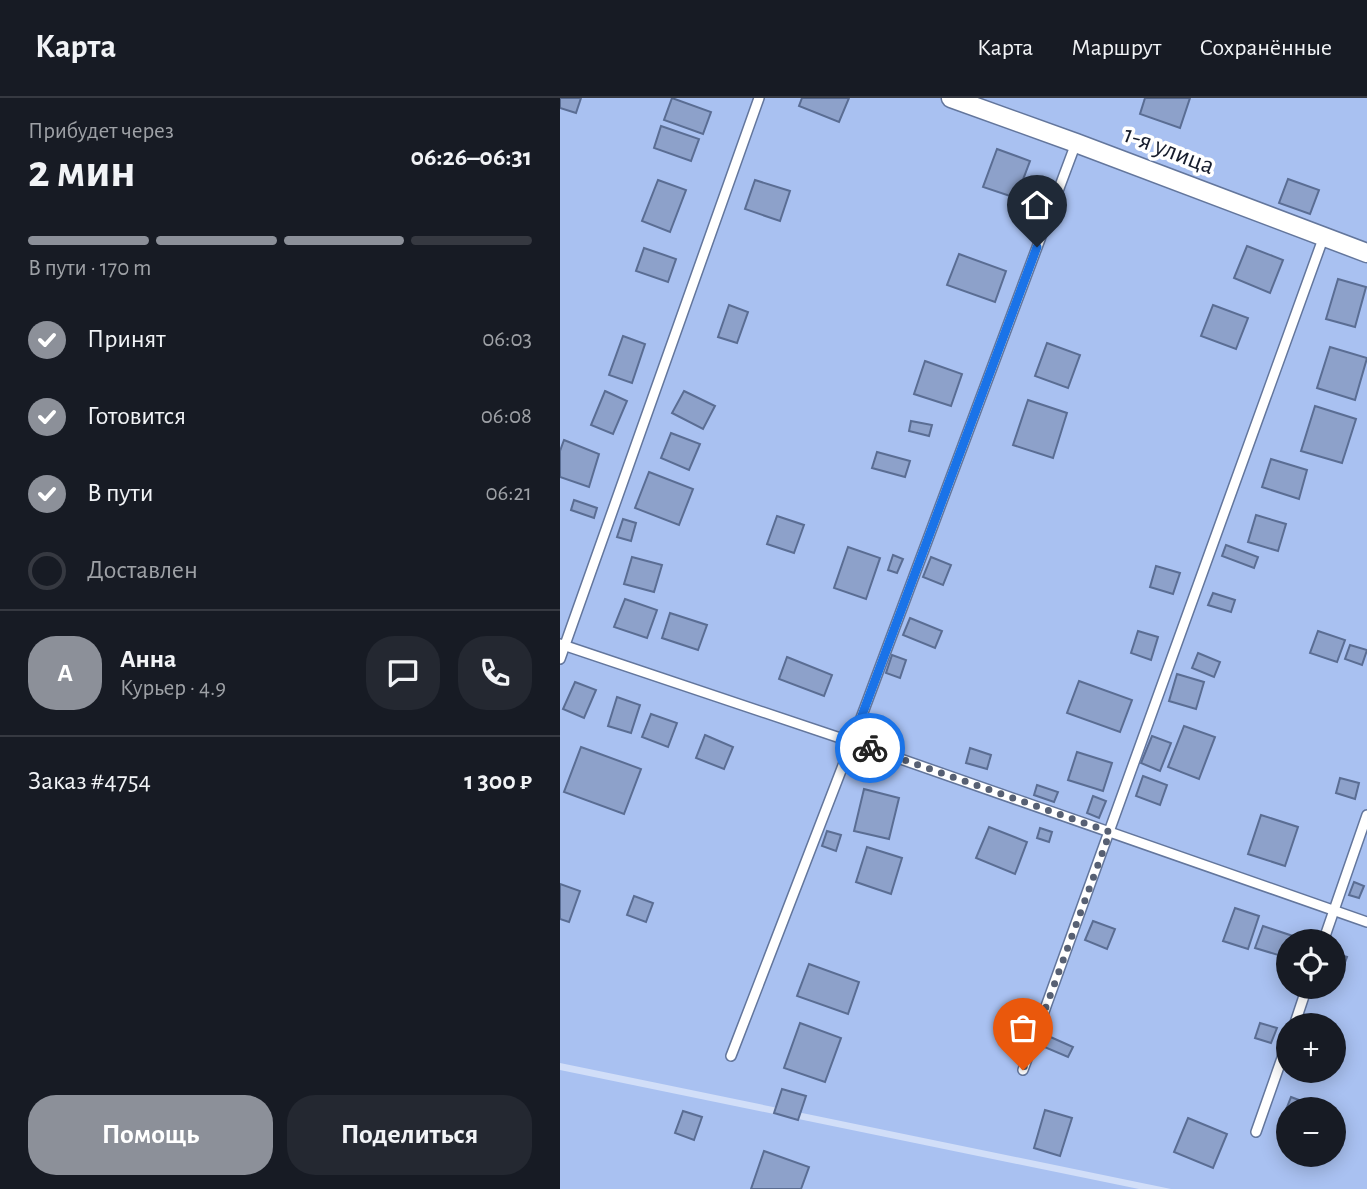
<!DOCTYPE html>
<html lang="ru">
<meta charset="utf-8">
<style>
:root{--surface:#171b24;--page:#242831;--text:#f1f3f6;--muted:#9ea1a6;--line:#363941;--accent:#8c9099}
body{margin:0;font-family:"Alegreya Sans",sans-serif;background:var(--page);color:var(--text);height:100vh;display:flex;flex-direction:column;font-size:26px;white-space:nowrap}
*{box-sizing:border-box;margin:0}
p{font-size:23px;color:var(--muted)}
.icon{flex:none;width:38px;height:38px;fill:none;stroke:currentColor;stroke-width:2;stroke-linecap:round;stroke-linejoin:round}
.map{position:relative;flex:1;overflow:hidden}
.sheet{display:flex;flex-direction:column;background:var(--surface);width:560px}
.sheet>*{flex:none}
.controls{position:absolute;left:716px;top:831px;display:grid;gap:14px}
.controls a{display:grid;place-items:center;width:70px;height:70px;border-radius:50%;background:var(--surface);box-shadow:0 4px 18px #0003;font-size:35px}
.pin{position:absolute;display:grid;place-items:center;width:60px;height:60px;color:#fff;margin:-72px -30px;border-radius:50% 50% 50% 0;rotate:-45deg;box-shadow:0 0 7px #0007}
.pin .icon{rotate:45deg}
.courier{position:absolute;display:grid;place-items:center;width:70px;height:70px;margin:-35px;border:5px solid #1a73e8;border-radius:50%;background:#fff;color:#222;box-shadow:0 2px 9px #0007}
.overview em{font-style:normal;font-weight:700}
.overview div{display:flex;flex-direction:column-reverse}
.overview{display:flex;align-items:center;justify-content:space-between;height:119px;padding:0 28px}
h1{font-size:46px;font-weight:700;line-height:52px}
.bar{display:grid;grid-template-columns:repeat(4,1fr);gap:10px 7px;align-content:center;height:84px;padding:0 28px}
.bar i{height:9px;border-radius:5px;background:var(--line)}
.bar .selected{background:var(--accent)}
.bar p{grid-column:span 4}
.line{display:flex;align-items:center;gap:18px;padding:0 28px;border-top:2px solid var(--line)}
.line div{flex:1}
.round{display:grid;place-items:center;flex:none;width:74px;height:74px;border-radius:28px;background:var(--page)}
ol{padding:0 28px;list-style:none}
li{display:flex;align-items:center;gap:21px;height:77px}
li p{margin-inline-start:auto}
li .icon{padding:7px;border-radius:50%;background:var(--accent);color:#fff;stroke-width:4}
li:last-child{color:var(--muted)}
li i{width:38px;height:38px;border:4px solid var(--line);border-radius:50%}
.button{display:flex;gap:14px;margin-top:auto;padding:14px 28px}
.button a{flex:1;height:80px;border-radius:28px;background:var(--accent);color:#fff;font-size:28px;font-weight:700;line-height:80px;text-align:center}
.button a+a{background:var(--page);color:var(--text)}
header{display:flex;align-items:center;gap:42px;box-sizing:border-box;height:98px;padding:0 35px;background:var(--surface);border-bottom:2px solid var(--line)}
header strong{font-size:33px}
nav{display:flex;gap:38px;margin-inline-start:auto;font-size:24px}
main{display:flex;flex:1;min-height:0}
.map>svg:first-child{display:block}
.green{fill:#a9c1f1;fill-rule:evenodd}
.building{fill:#8da1ca;stroke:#5a6d93;stroke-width:2}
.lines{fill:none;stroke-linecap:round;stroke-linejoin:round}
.lane-casing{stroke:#63769c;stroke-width:12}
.street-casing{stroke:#63769c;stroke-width:21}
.lane{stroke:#fff;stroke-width:9}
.street{stroke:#fff;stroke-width:18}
.done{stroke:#576073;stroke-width:7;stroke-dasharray:0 12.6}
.route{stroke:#1a73e8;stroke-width:9}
.labels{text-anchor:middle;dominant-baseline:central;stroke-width:7;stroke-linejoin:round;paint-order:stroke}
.street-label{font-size:26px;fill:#151c2c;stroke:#fff}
</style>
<header>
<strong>Карта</strong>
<nav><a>Карта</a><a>Маршрут</a><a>Сохранённые</a></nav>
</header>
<main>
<section class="sheet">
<div class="overview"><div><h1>2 мин</h1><p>Прибудет через</p></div><em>06:26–06:31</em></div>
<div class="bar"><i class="selected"></i><i class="selected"></i><i class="selected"></i><i></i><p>В пути · 170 m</p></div>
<ol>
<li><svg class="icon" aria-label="check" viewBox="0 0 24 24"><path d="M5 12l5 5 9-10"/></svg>Принят<p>06:03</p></li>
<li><svg class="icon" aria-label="check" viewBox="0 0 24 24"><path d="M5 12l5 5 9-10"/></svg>Готовится<p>06:08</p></li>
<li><svg class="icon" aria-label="check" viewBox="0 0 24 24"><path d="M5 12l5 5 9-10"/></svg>В пути<p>06:21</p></li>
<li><i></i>Доставлен</li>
</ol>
<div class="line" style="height:126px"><b class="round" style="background:var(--accent);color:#fff">А</b><div><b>Анна</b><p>Курьер · 4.9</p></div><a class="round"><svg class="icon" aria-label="chat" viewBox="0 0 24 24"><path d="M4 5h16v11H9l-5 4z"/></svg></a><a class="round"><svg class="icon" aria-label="phone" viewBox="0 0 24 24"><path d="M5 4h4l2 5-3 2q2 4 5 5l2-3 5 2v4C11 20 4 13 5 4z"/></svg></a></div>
<div class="line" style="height:91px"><div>Заказ #4754</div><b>1 300 ₽</b></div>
<div class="button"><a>Помощь</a><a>Поделиться</a></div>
</section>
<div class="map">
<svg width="807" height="1091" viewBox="0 0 807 1091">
<rect width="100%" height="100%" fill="#d1def8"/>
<!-- green -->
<g class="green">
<path d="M0,0H807V1091H611L0,965ZM728,844H774V889H728ZM728,928H774V973H728ZM728,1012H774V1057H728Z"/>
<path d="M0,972L579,1091H0Z"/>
</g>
<!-- building -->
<g class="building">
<path d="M0,0H21L16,15L0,10Z"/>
<path d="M112,0L151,14L143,36L104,22Z"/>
<path d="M242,0H289L279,24L239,8Z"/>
<path d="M585,0H630L620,30L580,16Z"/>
<path d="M101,28L139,41L131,63L94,50Z"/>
<path d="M437,51L470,63L456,100L423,89Z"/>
<path d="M728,81L759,92L750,116L719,105Z"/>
<path d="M98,82L126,92L110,134L82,123Z"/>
<path d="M195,82L230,93L220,123L185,111Z"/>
<path d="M687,148L723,162L710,195L674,180Z"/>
<path d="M84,150L116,161L108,184L76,173Z"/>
<path d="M399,156L446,173L435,204L387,187Z"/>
<path d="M778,181L806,189L795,229L766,221Z"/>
<path d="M169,207L188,214L177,245L158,239Z"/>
<path d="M653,207L688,220L676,251L641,238Z"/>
<path d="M63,238L85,246L72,285L49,277Z"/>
<path d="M487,245L520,257L508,290L475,278Z"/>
<path d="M770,249L807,260L795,302L757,290Z"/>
<path d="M365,263L402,276L391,308L354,296Z"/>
<path d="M45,293L67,303L53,336L31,327Z"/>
<path d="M124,293L155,308L143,331L112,315Z"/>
<path d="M468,302L507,315L493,360L453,347Z"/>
<path d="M755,308L796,321L782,365L741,353Z"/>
<path d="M351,323L372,327L369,338L349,333Z"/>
<path d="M111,335L140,346L129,372L101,360Z"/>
<path d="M4,342L39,356L29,389L0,379V353Z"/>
<path d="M317,354L350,363L345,379L312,370Z"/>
<path d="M711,361L747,372L739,401L702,389Z"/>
<path d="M89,374L133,391L119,427L75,410Z"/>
<path d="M14,402L37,410L34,420L11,412Z"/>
<path d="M696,417L726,426L718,453L688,444Z"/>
<path d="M217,418L244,427L234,455L207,446Z"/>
<path d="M63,421L76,425L71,443L57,439Z"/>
<path d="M666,447L698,459L694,470L662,458Z"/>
<path d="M288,449L320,460L306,501L274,490Z"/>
<path d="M333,457L343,461L337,475L328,472Z"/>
<path d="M72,459L102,467L94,494L64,486Z"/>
<path d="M371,459L391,467L383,487L363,479Z"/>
<path d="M596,468L620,475L613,496L590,489Z"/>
<path d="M653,495L675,502L671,514L648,507Z"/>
<path d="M65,501L97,512L87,540L54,529Z"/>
<path d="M110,515L147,527L138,552L102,540Z"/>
<path d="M350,520L382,533L375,550L343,537Z"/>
<path d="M578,533L598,539L591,562L571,555Z"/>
<path d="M758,533L785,542L777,564L750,555Z"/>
<path d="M790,547L807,552L802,567L785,561Z"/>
<path d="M638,555L660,564L654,579L632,570Z"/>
<path d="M332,557L346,562L340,580L326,575Z"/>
<path d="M227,559L272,577L264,598L219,581Z"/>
<path d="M617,576L644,584L636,611L609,603Z"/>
<path d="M519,583L572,602L560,634L507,615Z"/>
<path d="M15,584L36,592L24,620L3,611Z"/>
<path d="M57,599L80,607L71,635L48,628Z"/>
<path d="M91,616L117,625L108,649L82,639Z"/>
<path d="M624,628L655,639L639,681L608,669Z"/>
<path d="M145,637L173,649L164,671L136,660Z"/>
<path d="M592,638L611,645L600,673L581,665Z"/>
<path d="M21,649L81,671L64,716L4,694Z"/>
<path d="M410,650L431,657L427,671L406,665Z"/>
<path d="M517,654L552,665L543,693L508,682Z"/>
<path d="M583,678L607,687L600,707L576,698Z"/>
<path d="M780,680L799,685L795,701L776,695Z"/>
<path d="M477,687L498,694L494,704L474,697Z"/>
<path d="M304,691L339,700L329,741L294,733Z"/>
<path d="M533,698L546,703L539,720L527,715Z"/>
<path d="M701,717L738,729L725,768L688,756Z"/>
<path d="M429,729L467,744L455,776L416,760Z"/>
<path d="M480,730L492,734L489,744L477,740Z"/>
<path d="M267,733L281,737L276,753L262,748Z"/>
<path d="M307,749L342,760L331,796L296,784Z"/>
<path d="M794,784L804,788L799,800L789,797Z"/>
<path d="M0,786L20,793L9,824L0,821Z"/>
<path d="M74,798L93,805L86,824L67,817Z"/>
<path d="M675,810L699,818L688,851L663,843Z"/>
<path d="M533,823L555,831L547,851L525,842Z"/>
<path d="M703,828L739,840L738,844H728V860L695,850Z"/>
<path d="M774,855L787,859L783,870L774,867Z"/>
<path d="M249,866L299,884L288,916L237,898Z"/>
<path d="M240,925L281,940L265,984L224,970Z"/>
<path d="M700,925L717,930L711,945L695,940Z"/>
<path d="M486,937L513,949L508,959L482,948Z"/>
<path d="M222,991L246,998L238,1022L214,1015Z"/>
<path d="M731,999L752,1007L751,1012H728V1019L724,1017Z"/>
<path d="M485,1012L512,1020L500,1058L474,1050Z"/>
<path d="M123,1013L142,1019L134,1042L115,1035Z"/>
<path d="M628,1020L667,1036L653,1070L614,1054Z"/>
<path d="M204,1053L249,1069L241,1091H191Z"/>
</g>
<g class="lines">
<!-- lane casing -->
<g class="lane-casing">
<g id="lane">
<path d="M0,546L292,644L807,824"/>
<path d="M0,561L199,0"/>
<path d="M763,844L807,717"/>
<path d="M734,928L747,889"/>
<path d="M171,958L292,644L516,45"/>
<path d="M463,972L764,138"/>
<path d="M696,1034L728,943"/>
</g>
</g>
<!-- street casing -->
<g class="street-casing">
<path id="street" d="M391,0L516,45L807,155"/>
</g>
<!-- lane -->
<use href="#lane" class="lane"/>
<!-- street -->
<use href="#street" class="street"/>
</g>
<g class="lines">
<!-- done -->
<path class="done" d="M310,650L550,734L463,972"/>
<!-- route -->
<path class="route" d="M310,650L292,644L477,149"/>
</g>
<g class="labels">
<!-- street labels -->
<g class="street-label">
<text transform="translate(609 52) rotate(21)">1-я улица</text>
</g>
</g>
</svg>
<div class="controls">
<a><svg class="icon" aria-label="locate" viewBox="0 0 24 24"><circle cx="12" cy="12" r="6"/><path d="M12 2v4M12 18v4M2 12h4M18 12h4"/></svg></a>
<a>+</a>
<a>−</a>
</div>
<div class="pin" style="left:463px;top:972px;background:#ea580c"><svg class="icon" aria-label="bag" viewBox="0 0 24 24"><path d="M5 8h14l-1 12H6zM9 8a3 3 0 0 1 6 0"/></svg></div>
<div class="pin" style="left:477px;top:149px;background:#1f2937"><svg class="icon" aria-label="home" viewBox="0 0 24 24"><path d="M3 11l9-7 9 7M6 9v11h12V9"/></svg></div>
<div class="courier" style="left:310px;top:650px"><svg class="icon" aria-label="bike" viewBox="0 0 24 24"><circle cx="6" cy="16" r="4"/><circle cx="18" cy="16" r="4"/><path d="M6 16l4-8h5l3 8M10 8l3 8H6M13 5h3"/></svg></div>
</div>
</main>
